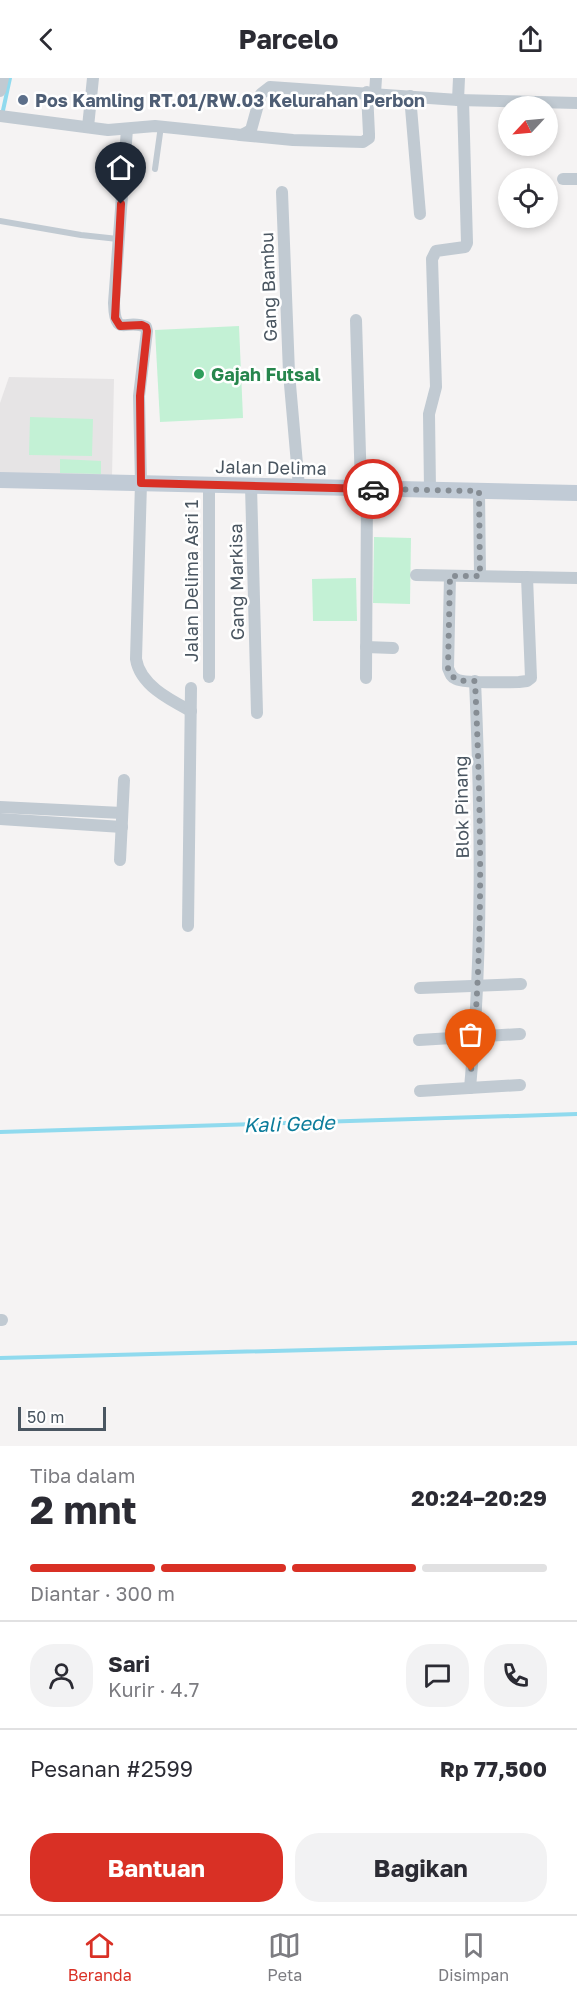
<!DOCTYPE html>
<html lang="id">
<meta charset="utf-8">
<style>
:root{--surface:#fff;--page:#f2f2f3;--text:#2b2b33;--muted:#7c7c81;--line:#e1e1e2;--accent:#d93025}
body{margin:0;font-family:"Golos Text",sans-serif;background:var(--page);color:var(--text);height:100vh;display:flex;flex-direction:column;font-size:22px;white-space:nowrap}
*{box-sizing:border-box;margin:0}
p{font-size:20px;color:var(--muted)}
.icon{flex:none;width:33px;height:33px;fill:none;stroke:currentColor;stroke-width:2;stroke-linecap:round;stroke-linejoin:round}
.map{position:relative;height:1368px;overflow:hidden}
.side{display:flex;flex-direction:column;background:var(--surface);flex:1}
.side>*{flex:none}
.needle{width:39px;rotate:244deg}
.tools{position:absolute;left:498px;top:18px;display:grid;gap:12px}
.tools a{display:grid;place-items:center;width:60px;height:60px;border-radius:50%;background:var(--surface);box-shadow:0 3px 9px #0003;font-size:30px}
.scale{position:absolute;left:18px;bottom:15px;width:88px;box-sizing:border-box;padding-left:6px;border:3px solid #4a5661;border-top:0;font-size:16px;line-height:21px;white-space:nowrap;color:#4a5661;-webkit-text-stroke:4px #fff;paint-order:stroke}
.pin{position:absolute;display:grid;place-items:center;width:51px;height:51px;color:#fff;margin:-62px -26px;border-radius:50% 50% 50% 0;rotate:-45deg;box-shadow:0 0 6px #0007}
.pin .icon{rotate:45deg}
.courier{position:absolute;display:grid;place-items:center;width:60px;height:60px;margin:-30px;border:4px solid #d93025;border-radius:50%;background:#fff;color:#222;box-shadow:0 2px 8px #0007}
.overview em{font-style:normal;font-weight:700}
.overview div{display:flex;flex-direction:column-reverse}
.overview{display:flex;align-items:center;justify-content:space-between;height:102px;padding:0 30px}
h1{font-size:39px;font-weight:700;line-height:45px}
.bar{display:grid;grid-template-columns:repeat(4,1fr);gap:9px 6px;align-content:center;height:72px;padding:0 30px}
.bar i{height:8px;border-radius:4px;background:var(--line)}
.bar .current{background:var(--accent)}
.bar p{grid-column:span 4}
.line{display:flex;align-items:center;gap:15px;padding:0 30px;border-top:2px solid var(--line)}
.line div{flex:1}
.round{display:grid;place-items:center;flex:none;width:63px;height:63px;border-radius:24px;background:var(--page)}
.button{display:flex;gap:12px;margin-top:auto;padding:12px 30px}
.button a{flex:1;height:69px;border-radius:24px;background:var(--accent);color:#fff;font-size:24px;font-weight:700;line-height:69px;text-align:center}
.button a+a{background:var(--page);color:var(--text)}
header{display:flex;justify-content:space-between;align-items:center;height:78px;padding:0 30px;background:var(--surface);font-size:27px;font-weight:700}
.menu{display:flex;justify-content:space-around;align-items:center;height:84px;border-top:2px solid var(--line);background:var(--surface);font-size:16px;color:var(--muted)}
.menu a{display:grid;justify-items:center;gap:3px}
.menu .current{color:var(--accent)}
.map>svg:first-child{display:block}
.education{fill:#e6e4e5}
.green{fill:#c3f1d5}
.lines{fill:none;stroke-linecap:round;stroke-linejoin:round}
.stream{stroke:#90daee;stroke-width:4}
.lane{stroke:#c1cad2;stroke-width:6}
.street{stroke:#c1cad2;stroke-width:12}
.secondary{stroke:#c1cbd6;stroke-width:16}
.done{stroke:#868d94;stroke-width:6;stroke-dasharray:0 10.8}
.route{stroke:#d93025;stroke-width:8}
.service-dot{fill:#5c6f8a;stroke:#fff;stroke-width:2}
.leisure-dot{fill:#2e9e5b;stroke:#fff;stroke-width:2}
.labels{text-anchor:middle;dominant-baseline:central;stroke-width:5;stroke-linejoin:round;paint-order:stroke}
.service-label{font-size:18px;font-weight:bold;fill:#4e5e75;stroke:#fff;text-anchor:start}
.street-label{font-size:18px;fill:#4a5661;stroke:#fff}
.leisure-label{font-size:18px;font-weight:bold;fill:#27864d;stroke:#fff;text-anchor:start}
.water-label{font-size:20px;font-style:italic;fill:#0c7c9b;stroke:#fff}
</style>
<header><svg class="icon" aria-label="back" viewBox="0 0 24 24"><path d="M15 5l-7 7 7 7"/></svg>Parcelo<svg class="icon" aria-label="share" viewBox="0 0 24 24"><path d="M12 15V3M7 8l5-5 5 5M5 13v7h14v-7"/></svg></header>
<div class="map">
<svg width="577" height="1368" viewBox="0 0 577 1368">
<rect width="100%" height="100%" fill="#f5f3f3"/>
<!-- education -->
<path class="education" d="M9,299L114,301L112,399L0,397V325Z"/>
<!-- green -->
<g class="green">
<path d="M239,248L243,340L160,344L155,252Z"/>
<path d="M30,339L93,341L92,378L29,377Z"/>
<path d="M60,381L101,383V396L60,395Z"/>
<path d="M374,459L411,460L410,526L373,525Z"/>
<path d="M356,500L357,543H313L312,501Z"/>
</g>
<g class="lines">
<!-- stream -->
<g class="stream">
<path d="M2,37L10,0"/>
<path d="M0,1054L577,1036"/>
<path d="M0,1280L577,1265"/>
</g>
<!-- lane -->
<g class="lane">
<path d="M155,91L161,48"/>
<path d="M0,143L81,157L118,161"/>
</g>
<!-- street -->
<g class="street">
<path d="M0,13L3,0"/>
<path d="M375,15L376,0"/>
<path d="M410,18L420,136"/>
<path d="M458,22L459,0"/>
<path d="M0,38L108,52L155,48L242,57L251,52L261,16L270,9L458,22L577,25"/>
<path d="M88,49L93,0"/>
<path d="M127,51L114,225C115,261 126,240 146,249L147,253L139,318L141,405L136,581C140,607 170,622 191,633"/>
<path d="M240,57L293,62L363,64L369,60V56L367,14"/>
<path d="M563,101H577"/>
<path d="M282,114L289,295L299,409"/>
<path d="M356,242L361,410"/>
<path d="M209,407V599"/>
<path d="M251,408L257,635"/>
<path d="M430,412L429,336L436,309L432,181L436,173L465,169L467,165L463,22"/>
<path d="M479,413L480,498"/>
<path d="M416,497L577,500"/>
<path d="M450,498L448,590C450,595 451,599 456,601C466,606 506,604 519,604L527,603L531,600L527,499"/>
<path d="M366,569L393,570"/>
<path d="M366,600L367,410"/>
<path d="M0,729L122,735"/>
<path d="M0,741L122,749"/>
<path d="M120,782L124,702"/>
<path d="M188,848L191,610"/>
<path d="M420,910L521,906"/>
<path d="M419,962L520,956"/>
<path d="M470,1010C483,874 481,739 475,603"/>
<path d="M420,1013L520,1007"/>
<path d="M0,1242H2"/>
</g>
<!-- secondary -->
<path class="secondary" d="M0,402L577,415"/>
</g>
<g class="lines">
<!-- done -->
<path class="done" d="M373,411L479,413L480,498H450L448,590C452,604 462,603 475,603C481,733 484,863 471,993"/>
<!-- route -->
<path class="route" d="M121,126L115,240L120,248L142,247L146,249L147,253L140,318L141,405L373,411"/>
</g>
<!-- markers -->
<circle class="service-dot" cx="23" cy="22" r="6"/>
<circle class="leisure-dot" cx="199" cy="296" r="6"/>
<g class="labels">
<!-- service labels -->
<g class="service-label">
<text x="35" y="22">Pos Kamling RT.01/RW.03 Kelurahan Perbon</text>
</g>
<!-- street labels -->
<g class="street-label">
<text transform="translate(268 209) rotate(-92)">Gang Bambu</text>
<text transform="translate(271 389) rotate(1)">Jalan Delima</text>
<text transform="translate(191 503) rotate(-90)">Jalan Delima Asri 1</text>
<text transform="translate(236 504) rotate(-91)">Gang Markisa</text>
<text transform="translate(461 729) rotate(-91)">Blok Pinang</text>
</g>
<!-- leisure labels -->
<g class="leisure-label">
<text x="211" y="296">Gajah Futsal</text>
</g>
<!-- water labels -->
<g class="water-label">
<text transform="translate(289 1045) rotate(-2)">Kali Gede</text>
</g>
</g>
</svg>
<div class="tools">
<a><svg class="needle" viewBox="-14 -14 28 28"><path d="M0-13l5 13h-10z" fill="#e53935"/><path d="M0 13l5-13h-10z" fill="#7c7c81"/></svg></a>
<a><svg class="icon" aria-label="locate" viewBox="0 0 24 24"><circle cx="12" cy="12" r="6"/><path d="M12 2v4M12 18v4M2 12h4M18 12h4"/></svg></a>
</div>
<div class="scale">50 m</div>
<div class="pin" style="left:471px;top:993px;background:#ea580c"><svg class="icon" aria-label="bag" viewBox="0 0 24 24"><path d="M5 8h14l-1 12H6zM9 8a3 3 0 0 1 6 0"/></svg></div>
<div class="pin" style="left:121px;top:126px;background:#1f2937"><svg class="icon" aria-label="home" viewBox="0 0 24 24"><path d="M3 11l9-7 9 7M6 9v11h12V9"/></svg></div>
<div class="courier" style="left:373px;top:411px"><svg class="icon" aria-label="car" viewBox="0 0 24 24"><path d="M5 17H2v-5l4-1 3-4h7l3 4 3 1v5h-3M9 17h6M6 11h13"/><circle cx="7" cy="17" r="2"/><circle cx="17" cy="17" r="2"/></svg></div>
</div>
<section class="side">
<div class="overview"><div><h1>2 mnt</h1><p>Tiba dalam</p></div><em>20:24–20:29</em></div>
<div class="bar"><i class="current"></i><i class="current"></i><i class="current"></i><i></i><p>Diantar · 300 m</p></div>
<div class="line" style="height:108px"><a class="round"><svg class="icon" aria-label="person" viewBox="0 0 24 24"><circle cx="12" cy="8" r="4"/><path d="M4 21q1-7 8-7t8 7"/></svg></a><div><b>Sari</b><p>Kurir · 4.7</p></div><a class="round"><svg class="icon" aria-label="chat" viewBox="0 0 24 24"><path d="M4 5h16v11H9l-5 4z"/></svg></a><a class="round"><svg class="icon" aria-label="phone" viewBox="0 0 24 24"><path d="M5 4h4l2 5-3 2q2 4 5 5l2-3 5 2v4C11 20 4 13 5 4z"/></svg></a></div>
<div class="line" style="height:78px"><div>Pesanan #2599</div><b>Rp 77,500</b></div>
<div class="button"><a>Bantuan</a><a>Bagikan</a></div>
</section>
<nav class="menu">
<a class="current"><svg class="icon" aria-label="home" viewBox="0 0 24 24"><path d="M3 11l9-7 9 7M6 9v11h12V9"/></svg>Beranda</a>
<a><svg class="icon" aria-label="map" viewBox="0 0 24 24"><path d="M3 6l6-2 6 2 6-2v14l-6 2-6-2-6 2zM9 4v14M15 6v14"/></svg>Peta</a>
<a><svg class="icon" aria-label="saved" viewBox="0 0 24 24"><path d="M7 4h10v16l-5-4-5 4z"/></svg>Disimpan</a>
</nav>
